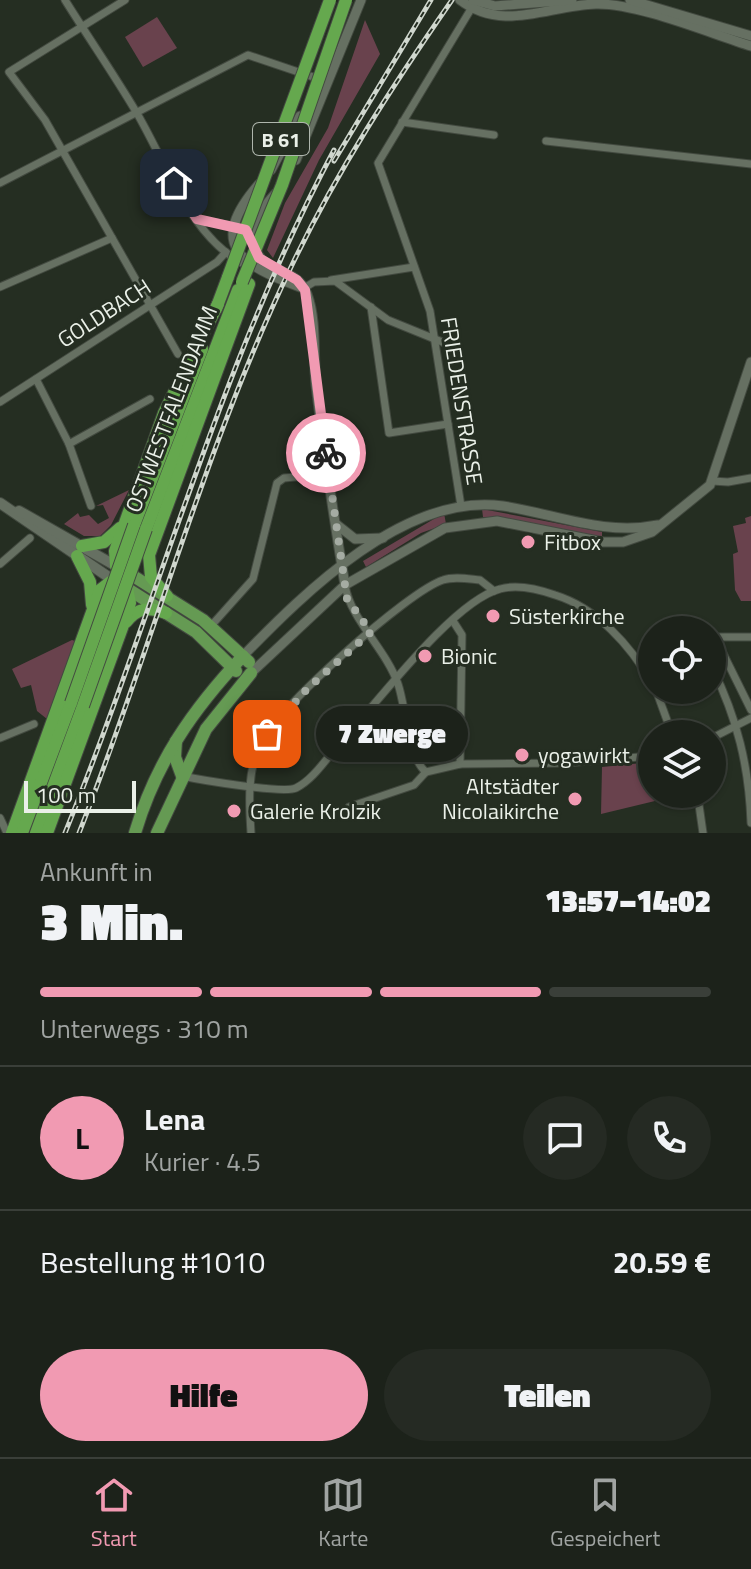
<!DOCTYPE html>
<html lang="de">
<meta charset="utf-8">
<style>
:root{--surface:#1c221a;--page:#252a23;--text:#f1f3f6;--muted:#a0a4a2;--line:#3a3f39;--accent:#f19ab2}
body{margin:0;font-family:"Titillium Web",sans-serif;background:var(--page);color:var(--text);height:100vh;display:flex;flex-direction:column;font-size:30px;white-space:nowrap}
*{box-sizing:border-box;margin:0}
p{font-size:26px;color:var(--muted)}
.icon{flex:none;width:44px;height:44px;fill:none;stroke:currentColor;stroke-width:2;stroke-linecap:round;stroke-linejoin:round}
.map{position:relative;height:833px;overflow:hidden}
.details{display:flex;flex-direction:column;background:var(--surface);flex:1}
.details>*{flex:none}
.controls{position:absolute;left:638px;top:616px;display:grid;gap:16px}
.controls a{display:grid;place-items:center;width:88px;height:88px;border-radius:50%;background:var(--surface);box-shadow:0 2px 6px #0004,0 0 0 2px var(--line);font-size:40px}
.scale{position:absolute;left:24px;bottom:20px;width:112px;box-sizing:border-box;padding-left:8px;border:4px solid #eaf0e8;border-top:0;font-size:22px;line-height:28px;white-space:nowrap;color:#eaf0e8;-webkit-text-stroke:6px #252e22;paint-order:stroke}
.pin{position:absolute;display:grid;place-items:center;width:68px;height:68px;color:#fff;margin:-34px;border-radius:16px;box-shadow:0 4px 12px #0006}
.courier{position:absolute;display:grid;place-items:center;width:80px;height:80px;margin:-40px;border:6px solid #f19ab2;border-radius:50%;background:#fff;color:#222;box-shadow:0 2px 10px #0007}
.bubble{position:absolute;height:56px;border-radius:28px;background:var(--surface);box-shadow:0 2px 6px #0004,0 0 0 2px var(--line);font-size:26px;font-weight:800;line-height:56px;text-align:center}
.headline em{font-style:normal;font-weight:800}
.headline div{display:flex;flex-direction:column-reverse}
.headline{display:flex;align-items:center;justify-content:space-between;height:136px;padding:0 40px}
h1{font-size:52px;font-weight:800;line-height:60px}
.bar{display:grid;grid-template-columns:repeat(4,1fr);gap:12px 8px;align-content:center;height:96px;padding:0 40px}
.bar i{height:10px;border-radius:6px;background:var(--line)}
.bar .current{background:var(--accent)}
.bar p{grid-column:span 4}
.line{display:flex;align-items:center;gap:20px;padding:0 40px;border-top:2px solid var(--line)}
.line div{flex:1}
.round{display:grid;place-items:center;flex:none;width:84px;height:84px;border-radius:42px;background:var(--page)}
.cta{display:flex;gap:16px;margin-top:auto;padding:16px 40px}
.cta a{flex:1;height:92px;border-radius:48px;background:var(--accent);color:#111;font-size:32px;font-weight:800;line-height:92px;text-align:center}
.cta a+a{background:var(--page);color:var(--text)}
.tabs{display:flex;justify-content:space-around;align-items:center;height:112px;border-top:2px solid var(--line);background:var(--surface);font-size:22px;color:var(--muted)}
.tabs a{display:grid;justify-items:center;gap:4px}
.tabs .current{color:var(--accent)}
.map>svg:first-child{display:block}
.green{fill:#69424d}
.lines{fill:none;stroke-linecap:round;stroke-linejoin:round}
.minor-casing{stroke:#434a40;stroke-width:9}
.tertiary-casing{stroke:#434a40;stroke-width:11}
.secondary-casing{stroke:#434a40;stroke-width:12}
.primary-casing{stroke:#434a40;stroke-width:14}
.trunk-casing{stroke:#434a40;stroke-width:14}
.minor{stroke:#667062;stroke-width:7}
.tertiary{stroke:#667062;stroke-width:9}
.secondary{stroke:#667062;stroke-width:10}
.primary{stroke:#659a53;stroke-width:12}
.trunk{stroke:#65a84e;stroke-width:12}
.rail-casing{stroke:#d0d7ce;stroke-width:5}
.rail{stroke:#252e22;stroke-width:2;stroke-dasharray:6;stroke-linecap:butt}
.trunk-bridge-casing{stroke:#434a40;stroke-width:14;stroke-linecap:butt}
.trunk-bridge{stroke:#65a84e;stroke-width:12}
.done{stroke:#a5aca3;stroke-width:8;stroke-dasharray:0 14.4}
.route{stroke:#f19ab2;stroke-width:10}
.poi-dot{fill:#f19ab2;stroke:#252e22;stroke-width:3}
.labels{text-anchor:middle;dominant-baseline:central;stroke-width:6;stroke-linejoin:round;paint-order:stroke}
.shield{fill:#252e22;stroke:#afb6ad;stroke-width:2}
.shield-label{font-size:20px;font-weight:bold;fill:#eaf0e8}
.street-label{font-size:22px;fill:#eaf0e8;stroke:#252e22}
.poi-label{font-size:22px;fill:#eaf0e8;stroke:#252e22;text-anchor:start}
</style>
<div class="map">
<svg width="751" height="833" viewBox="0 0 751 833">
<rect width="100%" height="100%" fill="#252e22"/>
<!-- green -->
<g class="green">
<path d="M157,17L177,48L143,67L125,37Z"/>
<path d="M365,20L380,54L319,160L273,258L267,250L285,203L328,128Z"/>
<path d="M129,490L111,525L100,536H84L64,524L78,513L80,517L89,515L98,524L109,518L103,505L96,506Z"/>
<path d="M482,509L602,532V538L512,519L483,517Z"/>
<path d="M444,513L446,524L421,533L366,567L363,561Z"/>
<path d="M751,516V601H741L735,590L733,554L738,552L733,526L746,523L745,518Z"/>
<path d="M72,640L75,641L47,719L37,711L31,685L21,688L12,669Z"/>
<path d="M652,762V794H684L601,814L602,767Z"/>
</g>
<g class="lines">
<!-- minor casing -->
<g class="minor-casing">
<g id="minor">
<path d="M65,0C88,37 113,73 135,110C166,161 191,242 250,267"/>
<path d="M125,0L9,72L45,120L178,354"/>
<path d="M402,122L494,135"/>
<path d="M546,141L751,164"/>
<path d="M0,183L248,55L322,80"/>
<path d="M199,220L238,227"/>
<path d="M331,280L414,267"/>
<path d="M0,287L112,238"/>
<path d="M304,288L314,282L335,281L388,320L452,346"/>
<path d="M371,307L389,433L448,424"/>
<path d="M36,379L69,444L91,506"/>
<path d="M0,402L217,262L226,252"/>
<path d="M69,444L150,399"/>
<path d="M712,481L728,482L751,478"/>
<path d="M461,506L430,311L378,163L474,4"/>
<path d="M0,564L30,538"/>
<path d="M345,585C350,619 386,649 398,684C406,707 408,758 426,772"/>
<path d="M453,621L462,635L460,764"/>
<path d="M210,627L253,579L277,483L284,478L329,474"/>
<path d="M713,637H751"/>
<path d="M715,637L751,710"/>
<path d="M712,667C737,718 749,766 751,823"/>
<path d="M656,690L672,734"/>
<path d="M0,738L34,724"/>
<path d="M712,738L751,718"/>
<path d="M182,776C201,780 284,794 296,788C312,780 324,762 335,749C372,710 452,601 500,589C517,584 538,589 555,595C597,608 630,645 652,683"/>
<path d="M699,805L703,833"/>
<path d="M349,807L414,785L426,772L460,764L564,763L652,756"/>
<path d="M0,818L7,833"/>
<path d="M251,833C249,803 247,770 261,742C277,709 408,591 443,580C454,576 469,579 480,580L494,591"/>
</g>
</g>
<!-- tertiary casing -->
<g class="tertiary-casing">
<g id="tertiary">
<path d="M460,0C503,33 549,5 596,4C638,3 709,33 751,46"/>
<path d="M473,0L495,6L572,0"/>
<path d="M630,0L751,36"/>
<path d="M296,160L361,0"/>
<path d="M271,170L300,116"/>
<path d="M259,184C206,245 241,265 300,287"/>
<path d="M276,193C264,206 255,217 254,235C253,278 295,262 307,294C317,320 313,357 316,385C324,452 334,519 345,585"/>
<path d="M336,524L355,539L383,538"/>
<path d="M243,656C305,592 406,492 503,506C556,514 604,536 658,525"/>
<path d="M251,673L345,585L445,528L497,521L603,542H623L652,532L710,485L751,362"/>
</g>
</g>
<!-- secondary casing -->
<g class="secondary-casing">
<g id="secondary">
<path d="M0,503L113,580"/>
<path d="M19,511L116,566"/>
</g>
</g>
<!-- primary casing -->
<g class="primary-casing">
<g id="primary">
<path d="M122,569L203,620L249,662"/>
<path d="M120,584L196,632L236,671"/>
<path d="M176,741L175,757L182,776"/>
<path d="M135,833C156,762 193,709 243,656"/>
<path d="M157,833L206,729L251,673"/>
</g>
</g>
<!-- trunk casing -->
<g class="trunk-casing">
<g id="trunk">
<path d="M216,309L228,277"/>
<path d="M134,525L202,349"/>
<path d="M146,529L238,290"/>
<path d="M82,546L104,542L120,528"/>
<path d="M77,556L90,582L92,605"/>
<path d="M116,566L115,551L164,413L218,304"/>
<path d="M167,596L151,577L149,555L249,284"/>
<path d="M126,622C138,607 149,607 166,613"/>
<path d="M12,833L100,590L113,580"/>
<path d="M22,833L71,703"/>
<path d="M36,833L83,706"/>
<path d="M47,833L122,628L130,603L127,588"/>
</g>
</g>
<!-- minor -->
<use href="#minor" class="minor"/>
<!-- tertiary -->
<use href="#tertiary" class="tertiary"/>
<!-- secondary -->
<use href="#secondary" class="secondary"/>
<!-- primary -->
<use href="#primary" class="primary"/>
<!-- trunk -->
<use href="#trunk" class="trunk"/>
<!-- rail casing -->
<g class="rail-casing">
<g id="rail">
<path d="M334,161L431,0"/>
<path d="M65,833C157,606 218,368 334,150"/>
<path d="M79,833C153,646 204,447 292,265C337,171 393,85 452,0"/>
</g>
</g>
<!-- rail -->
<use href="#rail" class="rail"/>
<!-- trunk-bridge casing -->
<g class="trunk-bridge-casing">
<g id="trunk-bridge">
<path d="M228,277L330,0"/>
<path d="M242,282L282,185L346,0"/>
<path d="M71,703L134,525"/>
<path d="M83,706L146,529"/>
</g>
</g>
<!-- trunk-bridge -->
<use href="#trunk-bridge" class="trunk-bridge"/>
</g>
<g class="lines">
<!-- done -->
<path class="done" d="M267,734L307,689L371,632L347,599L326,453"/>
<!-- route -->
<path class="route" d="M174,183L197,219L246,230L259,258L297,280L305,290L326,453"/>
</g>
<!-- markers -->
<g class="poi-dot">
<circle cx="528" cy="542" r="8"/>
<circle cx="493" cy="616" r="8"/>
<circle cx="425" cy="656" r="8"/>
<circle cx="522" cy="755" r="8"/>
<circle cx="575" cy="799" r="8"/>
<circle cx="234" cy="811" r="8"/>
</g>
<g class="labels">
<!-- shield labels -->
<rect class="shield" x="253" y="123" width="56" height="32" rx="6"/>
<g class="shield-label">
<text x="281" y="139">B 61</text>
</g>
<!-- street labels -->
<g class="street-label">
<text transform="translate(104 313) rotate(-33)">GOLDBACH</text>
<text transform="translate(462 401) rotate(81)">FRIEDENSTRASSE</text>
<text transform="translate(171 409) rotate(-69)">OSTWESTFALENDAMM</text>
</g>
<!-- poi labels -->
<g class="poi-label">
<text x="544" y="542">Fitbox</text>
<text x="509" y="616">Süsterkirche</text>
<text x="441" y="656">Bionic</text>
<text x="538" y="755">yogawirkt</text>
<text x="559" y="786" text-anchor="end">Altstädter<tspan x="559" dy="25">Nicolaikirche</tspan></text>
<text x="250" y="811">Galerie Krolzik</text>
</g>
</g>
</svg>
<div class="controls">
<a><svg class="icon" aria-label="locate" viewBox="0 0 24 24"><circle cx="12" cy="12" r="6"/><path d="M12 2v4M12 18v4M2 12h4M18 12h4"/></svg></a>
<a><svg class="icon" aria-label="layers" viewBox="0 0 24 24"><path d="M12 4l9 5-9 5-9-5zM3 14l9 5 9-5"/></svg></a>
</div>
<div class="scale">100 m</div>
<div class="pin" style="left:267px;top:734px;background:#ea580c"><svg class="icon" aria-label="bag" viewBox="0 0 24 24"><path d="M5 8h14l-1 12H6zM9 8a3 3 0 0 1 6 0"/></svg></div>
<div class="pin" style="left:174px;top:183px;background:#1f2937"><svg class="icon" aria-label="home" viewBox="0 0 24 24"><path d="M3 11l9-7 9 7M6 9v11h12V9"/></svg></div>
<div class="courier" style="left:326px;top:453px"><svg class="icon" aria-label="bike" viewBox="0 0 24 24"><circle cx="6" cy="16" r="4"/><circle cx="18" cy="16" r="4"/><path d="M6 16l4-8h5l3 8M10 8l3 8H6M13 5h3"/></svg></div>
<div class="bubble" style="left:316px;top:706px;width:152px">7 Zwerge</div>
</div>
<section class="details">
<div class="headline"><div><h1>3 Min.</h1><p>Ankunft in</p></div><em>13:57–14:02</em></div>
<div class="bar"><i class="current"></i><i class="current"></i><i class="current"></i><i></i><p>Unterwegs · 310 m</p></div>
<div class="line" style="height:144px"><b class="round" style="background:var(--accent);color:#111">L</b><div><b>Lena</b><p>Kurier · 4.5</p></div><a class="round"><svg class="icon" aria-label="chat" viewBox="0 0 24 24"><path d="M4 5h16v11H9l-5 4z"/></svg></a><a class="round"><svg class="icon" aria-label="phone" viewBox="0 0 24 24"><path d="M5 4h4l2 5-3 2q2 4 5 5l2-3 5 2v4C11 20 4 13 5 4z"/></svg></a></div>
<div class="line" style="height:104px"><div>Bestellung #1010</div><b>20.59 €</b></div>
<div class="cta"><a>Hilfe</a><a>Teilen</a></div>
</section>
<nav class="tabs">
<a class="current"><svg class="icon" aria-label="home" viewBox="0 0 24 24"><path d="M3 11l9-7 9 7M6 9v11h12V9"/></svg>Start</a>
<a><svg class="icon" aria-label="map" viewBox="0 0 24 24"><path d="M3 6l6-2 6 2 6-2v14l-6 2-6-2-6 2zM9 4v14M15 6v14"/></svg>Karte</a>
<a><svg class="icon" aria-label="saved" viewBox="0 0 24 24"><path d="M7 4h10v16l-5-4-5 4z"/></svg>Gespeichert</a>
</nav>
